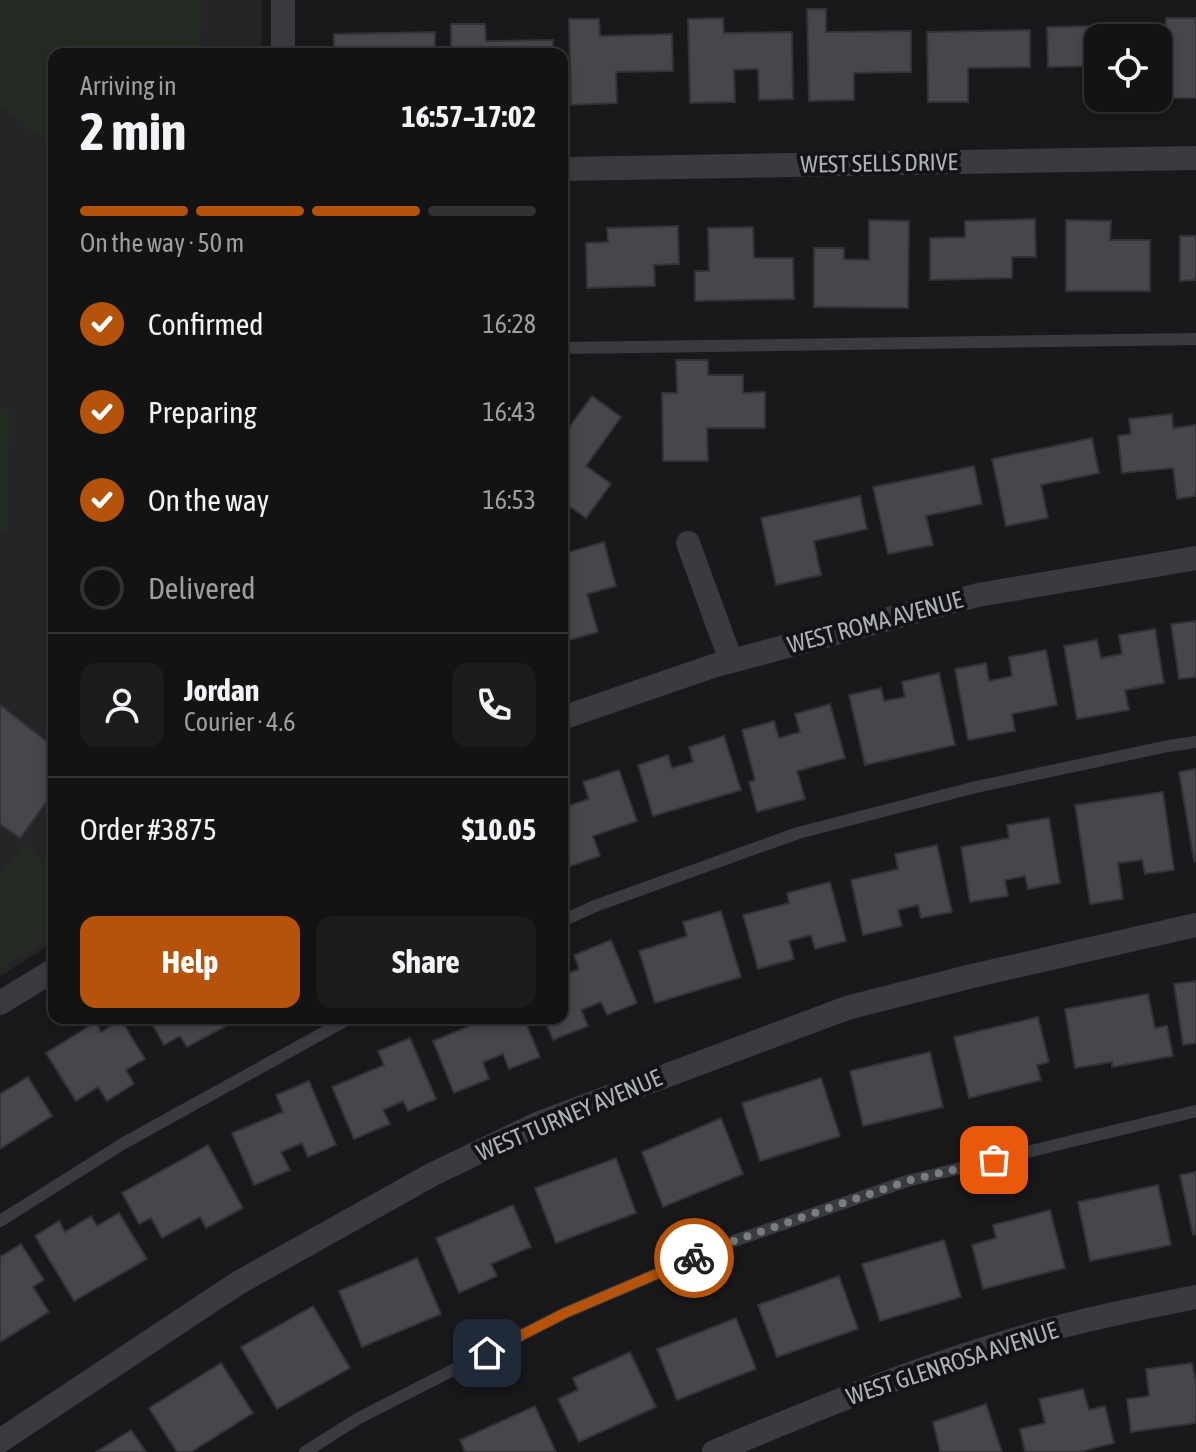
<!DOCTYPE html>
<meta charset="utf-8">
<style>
:root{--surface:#131314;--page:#1c1c1d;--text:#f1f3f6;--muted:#9d9ea0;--line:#323234;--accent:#b45309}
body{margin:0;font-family:"Asap Condensed",sans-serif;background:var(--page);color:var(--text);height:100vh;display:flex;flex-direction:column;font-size:30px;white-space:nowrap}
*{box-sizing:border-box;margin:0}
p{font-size:26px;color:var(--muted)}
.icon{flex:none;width:44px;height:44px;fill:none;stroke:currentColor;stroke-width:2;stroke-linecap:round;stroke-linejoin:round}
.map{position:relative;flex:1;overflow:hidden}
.drawer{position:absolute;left:48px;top:48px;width:520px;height:976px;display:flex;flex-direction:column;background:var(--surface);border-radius:16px;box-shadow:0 4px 12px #0003,0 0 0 2px var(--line)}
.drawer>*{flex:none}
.fabs{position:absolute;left:1084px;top:24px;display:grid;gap:16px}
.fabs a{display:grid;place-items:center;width:88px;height:88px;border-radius:16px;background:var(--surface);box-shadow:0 4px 12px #0003,0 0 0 2px var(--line);font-size:40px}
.pin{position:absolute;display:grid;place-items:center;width:68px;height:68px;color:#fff;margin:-34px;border-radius:16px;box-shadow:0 4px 12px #0006}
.courier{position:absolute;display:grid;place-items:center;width:80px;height:80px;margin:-40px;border:6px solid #b45309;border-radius:50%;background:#fff;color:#222;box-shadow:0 2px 10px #0007}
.head em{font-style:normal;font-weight:700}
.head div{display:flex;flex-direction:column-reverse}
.head{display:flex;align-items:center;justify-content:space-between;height:136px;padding:0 32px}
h1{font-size:52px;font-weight:700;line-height:60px}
.bar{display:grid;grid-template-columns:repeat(4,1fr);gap:12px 8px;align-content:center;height:96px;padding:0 32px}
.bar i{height:10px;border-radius:6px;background:var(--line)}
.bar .current{background:var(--accent)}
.bar p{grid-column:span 4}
.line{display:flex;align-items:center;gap:20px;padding:0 32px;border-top:2px solid var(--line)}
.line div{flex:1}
.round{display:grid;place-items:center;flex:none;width:84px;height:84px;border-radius:16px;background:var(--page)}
ol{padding:0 32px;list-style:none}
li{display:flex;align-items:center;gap:24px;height:88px}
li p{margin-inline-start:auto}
li .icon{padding:8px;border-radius:50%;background:var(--accent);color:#fff;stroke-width:4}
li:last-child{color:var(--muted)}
li i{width:44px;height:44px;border:4px solid var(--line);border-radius:50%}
.cta{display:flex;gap:16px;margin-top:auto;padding:16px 32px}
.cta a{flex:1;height:92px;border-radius:16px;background:var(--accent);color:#fff;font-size:32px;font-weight:700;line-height:92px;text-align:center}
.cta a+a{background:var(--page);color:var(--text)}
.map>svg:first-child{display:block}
.built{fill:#252528}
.green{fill:#232b23}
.building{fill:#46474b;stroke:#333337;stroke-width:2}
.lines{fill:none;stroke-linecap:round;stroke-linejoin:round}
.service{stroke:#3a3b40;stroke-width:12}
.minor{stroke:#3a3b40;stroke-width:24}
.done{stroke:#797c82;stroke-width:8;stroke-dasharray:0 14.4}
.route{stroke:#b45309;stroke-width:10}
.labels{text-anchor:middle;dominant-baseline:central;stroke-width:8;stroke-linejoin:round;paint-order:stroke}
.street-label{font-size:24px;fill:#acb1ba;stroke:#141416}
</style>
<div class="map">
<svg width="1196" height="1452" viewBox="0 0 1196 1452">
<rect width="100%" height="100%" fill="#19191b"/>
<!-- built -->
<path class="built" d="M0,0H262L261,54H54V942L0,976Z"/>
<!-- green -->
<g class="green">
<path d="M0,0H201L200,54H54V143L40,137L0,106Z"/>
<path d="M0,409H9L7,531L0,530Z"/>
<path d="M23,845L54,869V936L0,969V875Z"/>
</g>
<!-- building -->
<g class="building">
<path d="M807,9H826V32L911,31V72L854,73V100L809,101Z"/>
<path d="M723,18L724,33L792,32L793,99L759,100L758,69L734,70L735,102L690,103L688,19Z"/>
<path d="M1166,18H1196V98H1167Z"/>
<path d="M569,19H599L600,36L672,34L673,71L616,72L617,103L571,105Z"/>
<path d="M451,24H485L486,41L553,40V54H451Z"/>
<path d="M1150,25V38H1098V66L1048,67L1047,27Z"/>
<path d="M1030,30V67L968,68V102H928L927,32Z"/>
<path d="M435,32V54H334V34Z"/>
<path d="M1035,219L1036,257H1012V278L930,280V238L965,237V221Z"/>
<path d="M869,220L909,221L908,308L814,307V248H844V259L869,260Z"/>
<path d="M1066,220L1111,221L1110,240H1150V291H1066Z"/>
<path d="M678,226L679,264L654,265L655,286L587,288L586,243L608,242L607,228Z"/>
<path d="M753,227L754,258H793L794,299L695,301V271H709L708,228Z"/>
<path d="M1180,236H1196V280L1180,281Z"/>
<path d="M676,360H708V375H743V393L765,392V428H707L708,461H663L662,393H677Z"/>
<path d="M592,396L621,417L586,466L611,484L586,518L562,501V437Z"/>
<path d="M1172,414L1173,428L1196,425V496L1177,499L1173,468L1122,473L1118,436L1131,434L1129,419Z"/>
<path d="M1092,438L1099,473L1041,485L1048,518L1006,526L992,459Z"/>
<path d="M974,466L982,504L926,516L933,545L888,554L873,487Z"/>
<path d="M860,496L867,529L814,541L821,575L776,585L761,518Z"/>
<path d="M604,542L616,586L587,594L598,632L562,642V554Z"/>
<path d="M1196,621V677L1179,679L1171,624Z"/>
<path d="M1155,629L1164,683L1125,690L1129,710L1077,719L1064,646L1097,640L1101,658L1122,654L1119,635Z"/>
<path d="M1046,650L1057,705L1012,714L1015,731L968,740L955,669L986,663L989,681L1012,676L1009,657Z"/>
<path d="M939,673L955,745L865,765L849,695L881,688L884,701L905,697L902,682Z"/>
<path d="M830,704L845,758L797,771L805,799L757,812L749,782L755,780L742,730L774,721L779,738L800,732L795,714Z"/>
<path d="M0,705L54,747V792L20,838L0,824Z"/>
<path d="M724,736L741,790L653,816L638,765L668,755L672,768L693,762L689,747Z"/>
<path d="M1196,769V861H1194L1179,772Z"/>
<path d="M619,770L637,821L593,836L600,856L562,869V791L568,806L589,799L583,782Z"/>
<path d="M1163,792L1174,870L1145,874L1142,860L1118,863L1123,899L1090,904L1075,805Z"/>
<path d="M1049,818L1060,883L1028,889L1025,876L1005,880L1008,896L970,902L961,847L1009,838L1007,825Z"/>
<path d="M937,845L952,912L921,918L918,905L898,910L902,926L863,935L851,880L898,869L895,854Z"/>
<path d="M830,882L846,941L815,949L811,935L789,941L794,959L758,969L743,915L789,903L787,893Z"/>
<path d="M721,911L741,977L655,1003L639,951L687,936L683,922Z"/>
<path d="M611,940L637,1003L607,1015L601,1002L581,1010L588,1026L553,1040L544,1018H562V976L579,969L574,955Z"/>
<path d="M1196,981V1043L1183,1045L1174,984Z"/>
<path d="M1148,994L1155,1028L1167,1026L1173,1056L1112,1067V1062L1075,1068L1065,1009Z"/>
<path d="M1038,1017L1049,1062L1037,1065L1041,1080L969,1098L954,1037Z"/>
<path d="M149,1018H241L187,1047L180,1036L164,1045Z"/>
<path d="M524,1018L540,1057L509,1069L503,1054L483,1062L489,1079L454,1093L433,1041L489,1018Z"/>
<path d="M121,1020L145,1059L126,1070L134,1084L107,1101L98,1087L76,1101L46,1053L96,1022L101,1032Z"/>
<path d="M410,1038L436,1099L408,1111L403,1101L383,1110L390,1124L354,1139L332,1087L384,1065L378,1051Z"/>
<path d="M930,1052L943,1107L863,1126L850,1071Z"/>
<path d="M28,1077L52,1116L0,1149V1094Z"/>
<path d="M821,1078L840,1136L760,1161L742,1103Z"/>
<path d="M309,1081L336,1145L308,1157L302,1143L281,1152L290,1170L254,1185L232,1133L283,1112L276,1095Z"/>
<path d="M721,1118L743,1174L663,1207L642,1152Z"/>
<path d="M208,1145L243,1208L206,1228L200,1217L162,1238L151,1218L139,1224L122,1193Z"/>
<path d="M616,1158L636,1213L556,1243L535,1188Z"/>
<path d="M1196,1172V1234L1193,1235L1180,1175Z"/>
<path d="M1158,1185L1171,1245L1090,1261L1078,1202Z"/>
<path d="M513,1205L531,1247L491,1264L497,1276L459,1293L436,1238Z"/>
<path d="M1050,1210L1065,1268L983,1289L972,1245L996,1238L993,1225Z"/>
<path d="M119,1213L147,1259L74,1301L35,1236L59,1221L65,1232L91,1216L97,1226Z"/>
<path d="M944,1240L961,1297L880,1321L862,1264Z"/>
<path d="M21,1244L44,1280L33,1287L49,1312L0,1342V1257Z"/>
<path d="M417,1258L441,1314L362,1347L339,1291Z"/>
<path d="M839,1276L858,1329L777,1357L758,1305Z"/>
<path d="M313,1306L350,1368L277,1409L241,1347Z"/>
<path d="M736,1318L756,1369L677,1400L657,1349Z"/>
<path d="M630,1352L656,1407L579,1442L558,1399L578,1390L573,1378Z"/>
<path d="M221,1363L253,1413L191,1452H177L149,1408Z"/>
<path d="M1192,1363L1196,1383V1423L1131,1432L1127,1399L1149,1396L1146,1369Z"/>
<path d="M1083,1389L1089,1410L1105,1406L1114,1443L1079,1452H1025L1020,1429L1045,1423L1039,1399Z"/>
<path d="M986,1404L1002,1452H940L933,1422Z"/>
<path d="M535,1406L556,1452H465L460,1440Z"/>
<path d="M131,1430L146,1452H96Z"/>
</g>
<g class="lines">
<!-- service -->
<g class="service">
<path d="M562,348L1196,339"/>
<path d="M562,921L595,906L798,833L976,787L1168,746L1196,742"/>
<path d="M0,1221L124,1143L350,1018"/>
<path d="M305,1452L357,1419L565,1313L734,1241L907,1181L1196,1111"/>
</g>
<!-- minor -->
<g class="minor">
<path d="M283,0V54"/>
<path d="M562,169L1196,158"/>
<path d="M688,543L731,661"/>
<path d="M562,718L713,666L978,595L1196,558"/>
<path d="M0,1003L54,970"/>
<path d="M0,1441L238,1283L433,1174L537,1124L847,1008L972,976L1196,925"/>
<path d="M714,1452C827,1404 941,1358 1059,1327C1104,1315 1150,1306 1196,1297"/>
</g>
</g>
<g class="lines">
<!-- done -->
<path class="done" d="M694,1258L734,1241L907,1181L994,1160"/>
<!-- route -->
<path class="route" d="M487,1353L565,1313L694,1258"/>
</g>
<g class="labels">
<!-- street labels -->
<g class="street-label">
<text transform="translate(879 163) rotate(-1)">WEST SELLS DRIVE</text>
<text transform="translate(875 622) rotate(-15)">WEST ROMA AVENUE</text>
<text transform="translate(569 1115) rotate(-23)">WEST TURNEY AVENUE</text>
<text transform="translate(952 1363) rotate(-18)">WEST GLENROSA AVENUE</text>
</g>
</g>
</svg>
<div class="fabs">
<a><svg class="icon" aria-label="locate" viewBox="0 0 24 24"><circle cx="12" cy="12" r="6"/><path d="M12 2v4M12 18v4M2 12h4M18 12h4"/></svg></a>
</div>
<div class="pin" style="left:994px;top:1160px;background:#ea580c"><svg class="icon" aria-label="bag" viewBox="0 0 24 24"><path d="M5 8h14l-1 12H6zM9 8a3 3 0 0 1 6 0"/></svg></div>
<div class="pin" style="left:487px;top:1353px;background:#1f2937"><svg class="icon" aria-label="home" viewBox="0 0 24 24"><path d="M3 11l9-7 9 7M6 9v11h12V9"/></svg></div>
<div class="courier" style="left:694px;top:1258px"><svg class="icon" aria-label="bike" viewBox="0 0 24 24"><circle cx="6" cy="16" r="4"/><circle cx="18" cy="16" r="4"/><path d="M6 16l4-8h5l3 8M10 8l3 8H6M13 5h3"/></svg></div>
<section class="drawer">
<div class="head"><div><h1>2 min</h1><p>Arriving in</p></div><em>16:57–17:02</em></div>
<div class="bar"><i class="current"></i><i class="current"></i><i class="current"></i><i></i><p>On the way · 50 m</p></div>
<ol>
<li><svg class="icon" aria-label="check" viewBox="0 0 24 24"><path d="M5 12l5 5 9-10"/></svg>Confirmed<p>16:28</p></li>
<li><svg class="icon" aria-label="check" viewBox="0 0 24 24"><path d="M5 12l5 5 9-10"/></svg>Preparing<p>16:43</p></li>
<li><svg class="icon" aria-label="check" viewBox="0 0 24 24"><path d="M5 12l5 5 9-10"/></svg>On the way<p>16:53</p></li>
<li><i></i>Delivered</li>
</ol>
<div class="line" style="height:144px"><a class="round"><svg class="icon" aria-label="person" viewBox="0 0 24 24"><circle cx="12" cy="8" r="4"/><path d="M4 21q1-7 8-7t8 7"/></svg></a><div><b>Jordan</b><p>Courier · 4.6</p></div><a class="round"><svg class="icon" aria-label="phone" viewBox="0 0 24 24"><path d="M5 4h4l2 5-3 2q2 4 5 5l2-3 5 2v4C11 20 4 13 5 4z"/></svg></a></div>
<div class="line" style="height:104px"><div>Order #3875</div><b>$10.05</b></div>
<div class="cta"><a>Help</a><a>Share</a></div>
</section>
</div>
